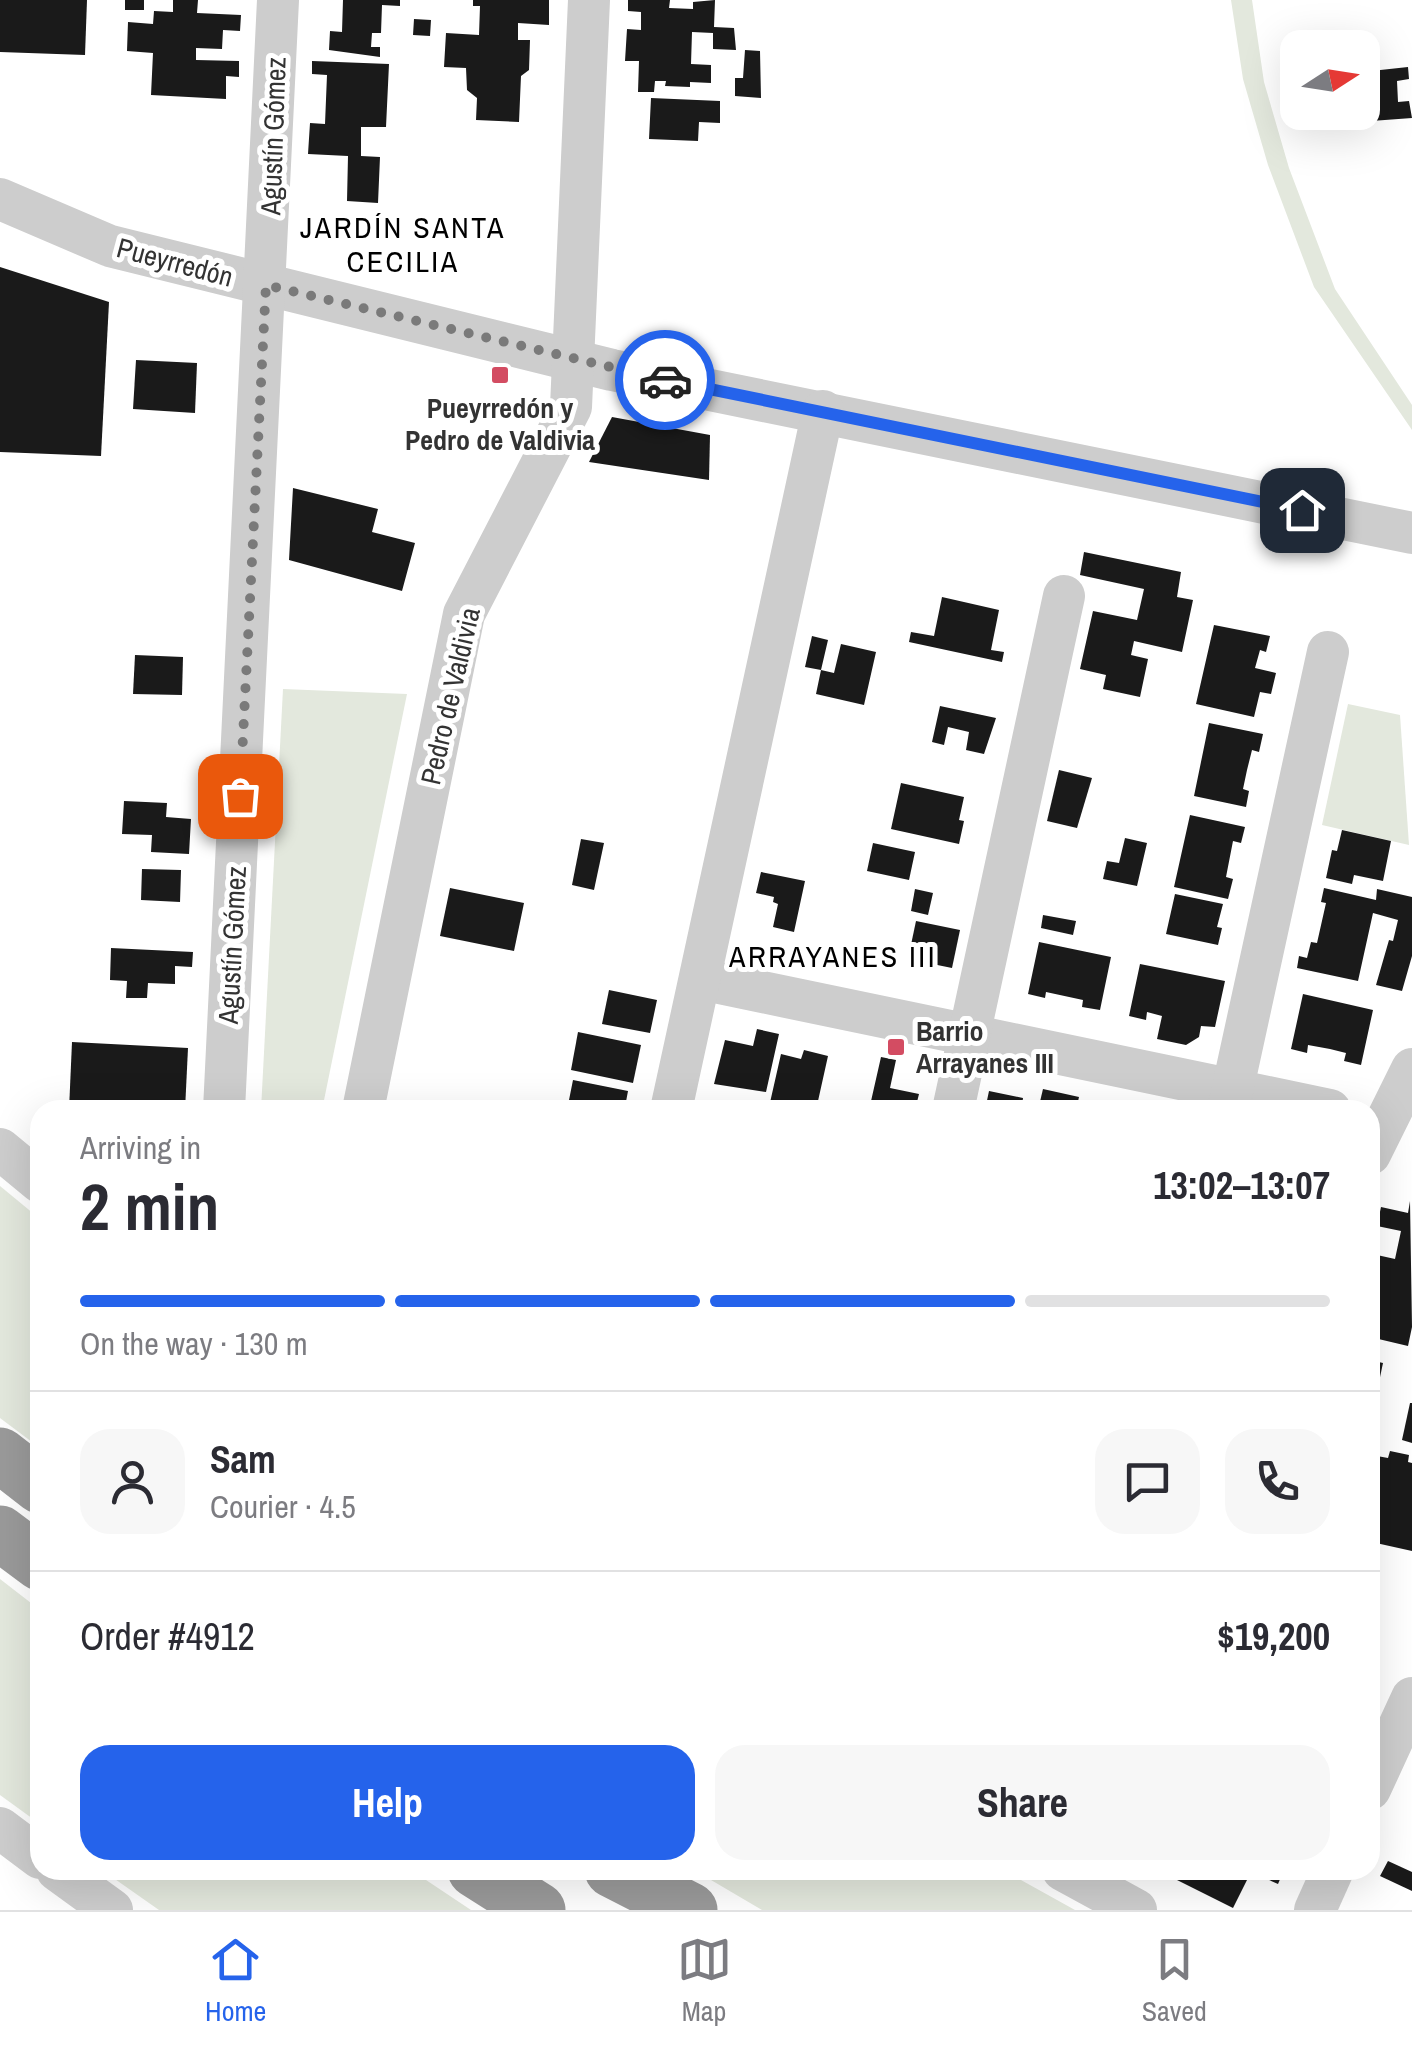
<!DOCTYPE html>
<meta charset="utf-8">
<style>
:root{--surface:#fff;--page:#f7f7f7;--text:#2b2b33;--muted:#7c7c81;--line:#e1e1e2;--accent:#2563eb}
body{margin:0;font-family:"Archivo Narrow",sans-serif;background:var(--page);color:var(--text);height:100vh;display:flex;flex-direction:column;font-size:38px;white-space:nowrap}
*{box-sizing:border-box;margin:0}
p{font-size:32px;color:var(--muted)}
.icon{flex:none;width:55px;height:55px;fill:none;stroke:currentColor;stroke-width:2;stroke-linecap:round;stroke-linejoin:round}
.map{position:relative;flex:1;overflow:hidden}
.details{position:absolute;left:30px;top:1100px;width:1350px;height:780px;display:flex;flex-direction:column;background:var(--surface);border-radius:30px;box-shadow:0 10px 40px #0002}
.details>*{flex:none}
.needle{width:65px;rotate:78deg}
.controls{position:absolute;left:1280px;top:30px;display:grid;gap:20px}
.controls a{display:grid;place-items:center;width:100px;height:100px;border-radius:20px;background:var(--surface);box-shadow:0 10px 40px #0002;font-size:50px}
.pin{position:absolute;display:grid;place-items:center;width:85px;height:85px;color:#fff;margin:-42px;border-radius:20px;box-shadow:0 5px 15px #0006}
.courier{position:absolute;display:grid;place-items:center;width:100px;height:100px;margin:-50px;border:8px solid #2563eb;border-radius:50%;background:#fff;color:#222;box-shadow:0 2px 12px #0007}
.headline em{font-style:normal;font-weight:700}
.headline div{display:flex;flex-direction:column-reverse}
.headline{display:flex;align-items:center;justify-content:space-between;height:170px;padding:0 50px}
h1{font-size:65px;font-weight:700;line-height:75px}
.bar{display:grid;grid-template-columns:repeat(4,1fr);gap:15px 10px;align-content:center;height:120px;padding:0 50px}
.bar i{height:12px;border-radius:8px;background:var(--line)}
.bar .on{background:var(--accent)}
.bar p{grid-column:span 4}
.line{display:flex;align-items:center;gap:25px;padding:0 50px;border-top:2px solid var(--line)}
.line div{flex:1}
.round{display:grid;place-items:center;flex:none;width:105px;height:105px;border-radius:30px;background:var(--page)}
.cta{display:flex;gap:20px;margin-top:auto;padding:20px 50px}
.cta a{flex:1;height:115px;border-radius:30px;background:var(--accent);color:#fff;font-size:40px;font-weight:700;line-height:115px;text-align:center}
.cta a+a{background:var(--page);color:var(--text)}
.menu{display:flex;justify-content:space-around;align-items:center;height:140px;border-top:2px solid var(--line);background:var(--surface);font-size:28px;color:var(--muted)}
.menu a{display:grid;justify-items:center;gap:5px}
.menu .on{color:var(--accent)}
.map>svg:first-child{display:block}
.green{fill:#e3e8dd}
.building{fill:#1a1a1a}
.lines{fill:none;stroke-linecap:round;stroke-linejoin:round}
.minor{stroke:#cdcdcd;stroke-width:42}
.highway{stroke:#9a9a9a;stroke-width:55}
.done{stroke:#7a7a7a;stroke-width:10;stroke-dasharray:0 18}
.route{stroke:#2563eb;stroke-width:12}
.poi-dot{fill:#d34c62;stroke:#fff;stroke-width:4}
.labels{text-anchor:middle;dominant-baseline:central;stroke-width:10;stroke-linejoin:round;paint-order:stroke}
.street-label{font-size:28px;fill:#333;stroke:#fff}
.poi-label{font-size:28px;font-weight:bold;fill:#333;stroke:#fff}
.neighbourhood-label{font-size:30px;letter-spacing:2.5px;fill:#000;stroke:#fff}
</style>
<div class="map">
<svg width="1412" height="1910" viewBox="0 0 1412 1910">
<rect width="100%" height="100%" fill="#fff"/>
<!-- green -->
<g class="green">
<path d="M1231,0H1252L1264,82L1289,168L1335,289L1412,405V430L1314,287L1268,165L1243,79Z"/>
<path d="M283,689L407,694L322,1110H261Z"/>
<path d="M1348,704L1400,715L1409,845L1322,825Z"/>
<path d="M0,1186L40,1219V1448L0,1418Z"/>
<path d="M0,1579L40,1610V1824L0,1795Z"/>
<path d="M102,1870H411L471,1910H159Z"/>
<path d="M694,1870H1003L1075,1910H762Z"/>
</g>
<!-- building -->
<g class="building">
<path d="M0,0H87L85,55L0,52Z"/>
<rect x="125" y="0" width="19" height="10"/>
<path d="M173,0H198L197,13L241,15L240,31L223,30L222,49L196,48V60L239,61V77L226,76V99L151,95L153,53L127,51L128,22L153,24L154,11L173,12Z"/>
<path d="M343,0H400V6L382,5L381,33H372L371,47H380V57L329,50L330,31L342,32Z"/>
<path d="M473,0H549V25L518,23V40H530L529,70L521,76L519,122L476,120L477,98L467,90L466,68L444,67L446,33L479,35L480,6H473Z"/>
<path d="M628,0H670L669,8L693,9V2L715,0L714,27L734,28L736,50L713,49V33L692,32L691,64L711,65V83L690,82V87L665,86L666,81H655L654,92H638L639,61H625L627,29L641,30V12L628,11Z"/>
<path d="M414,19L431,20L430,36L413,35Z"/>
<path d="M745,50L760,51L761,98L735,96V78H743Z"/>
<path d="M312,61L389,64L386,127H361V156L380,157L378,203L347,201L348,156L308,154L310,123L325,124L327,75L312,74Z"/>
<path d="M1408,67L1409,79L1397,81L1398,102L1409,101L1412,118L1344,123L1342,112H1362V72Z"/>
<path d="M651,98L720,101V123L699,122L698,141L649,139Z"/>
<path d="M0,267L109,302L101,456L0,452Z"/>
<path d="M136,360L197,363L195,413L133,409Z"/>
<path d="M612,417L710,435L709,480L589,462Z"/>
<path d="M293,488L378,509L372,532L415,543L402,591L289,560Z"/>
<path d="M1084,552L1181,572L1177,597L1193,600L1182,652L1134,641L1131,655L1148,659L1140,697L1103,689L1106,675L1080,669L1093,611L1137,620L1144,589L1080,575Z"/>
<path d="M942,597L999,610L991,650L1004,652L1002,662L909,642L911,632L934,636Z"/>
<path d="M1214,625L1270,636L1266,652L1260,650L1255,668L1276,673L1271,694L1260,692L1254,717L1196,704Z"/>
<path d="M812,636L828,640L821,670L834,673L841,644L876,652L864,705L816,694L821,670L805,667Z"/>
<path d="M135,655L183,657L182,695L133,694Z"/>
<path d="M940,706L996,718L984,754L966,750L969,732L948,727L944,745L932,742Z"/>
<path d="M1209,723L1263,734L1259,752L1252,750L1247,770L1243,789L1249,791L1246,807L1194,796Z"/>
<path d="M1059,770L1092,778L1077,828L1047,821Z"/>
<path d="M901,783L964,797L959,820L964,821L959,844L891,829Z"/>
<path d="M124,801L167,803L166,817L191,819L189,854L151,852L152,835L122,834Z"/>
<path d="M1190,815L1245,827L1241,843L1233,841L1226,877L1233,879L1228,899L1174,887Z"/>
<path d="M1342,830L1391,841L1383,881L1354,875L1352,884L1326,878L1332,850L1337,851Z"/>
<path d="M1125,838L1147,843L1137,886L1103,879L1107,861L1119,863Z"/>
<path d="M581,839L604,843L594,890L572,885Z"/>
<path d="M873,843L915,852L909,880L867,871Z"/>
<path d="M142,869L181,870L180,902L141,900Z"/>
<path d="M761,872L805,881L794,932L773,927L778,904L773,902L774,897L756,893Z"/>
<path d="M450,888L524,903L514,951L440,936Z"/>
<path d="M1324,888L1376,900L1377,889L1412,897V956L1402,991L1376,985L1389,940L1393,941L1398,920L1373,913L1358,981L1297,968L1299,956L1307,958L1311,942L1317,943L1326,903L1321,902Z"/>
<path d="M915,889L933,893L928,915L911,911Z"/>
<path d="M1175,894L1223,904L1217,927L1222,928L1218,945L1166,934Z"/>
<path d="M1043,915L1076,921L1073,935L1041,928Z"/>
<path d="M916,921L960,930L952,968L908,959Z"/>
<path d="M1039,942L1111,957L1100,1010L1082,1007L1083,1000L1046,992L1045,998L1028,994Z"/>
<path d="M111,948L193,952L192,967L175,966V984L148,983L147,998H126L127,981L110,980Z"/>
<path d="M1140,964L1225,981L1215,1027L1201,1026L1199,1037L1186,1045L1157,1039L1162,1016L1147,1012L1146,1020L1129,1016Z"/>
<path d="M609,990L657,1000L650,1033L602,1024Z"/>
<path d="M1303,994L1373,1010L1361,1065L1344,1061L1346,1053L1330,1049L1308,1045L1307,1053L1291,1049Z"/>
<path d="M757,1029L779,1034L766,1092L714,1084L725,1040L753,1046Z"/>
<path d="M578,1032L641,1045L633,1083L571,1070Z"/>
<path d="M72,1042L188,1048L185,1110H69Z"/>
<path d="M804,1050L828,1056L816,1110L769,1107L781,1054L801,1059Z"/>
<path d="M881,1057L896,1060L890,1088L919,1094L915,1110H869Z"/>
<path d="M573,1080L628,1091L625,1107L617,1105L616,1110H567Z"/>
<path d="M1043,1089L1079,1097L1076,1110H1038Z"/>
<path d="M989,1091L1023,1098L1022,1106L1034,1110H985Z"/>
<path d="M1094,1101L1108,1104L1107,1110H1091Z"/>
<path d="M741,1103L765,1108V1110H740Z"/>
<path d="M1410,1201L1412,1327L1408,1346L1370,1337L1373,1279L1370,1278V1262L1376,1263L1377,1255L1395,1259L1401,1231L1377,1226L1381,1207L1408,1213Z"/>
<path d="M1370,1360L1383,1363L1372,1415H1370Z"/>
<path d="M1410,1403H1412V1443L1402,1440Z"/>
<path d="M1390,1451L1409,1455L1408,1462L1412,1463V1551L1376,1543L1378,1533L1370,1531V1489L1377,1456L1388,1458Z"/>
<path d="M1388,1861L1412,1872V1891L1380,1876Z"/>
<path d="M1157,1870H1284L1278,1884L1251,1872L1233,1908Z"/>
</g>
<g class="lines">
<!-- minor -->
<g class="minor">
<path d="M0,199L110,246L612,370L1412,533"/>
<path d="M700,979L1330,1110"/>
<path d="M224,1110L278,0"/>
<path d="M363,1110L464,614L571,407L589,0"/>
<path d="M671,1110L823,411"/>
<path d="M953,1110L1064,596"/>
<path d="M1228,1110L1328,652"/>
<path d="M0,1149L40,1182"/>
<path d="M1370,1154L1412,1069"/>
<path d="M1370,1789L1412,1698"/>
<path d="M0,1828L40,1858"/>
<path d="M57,1870L112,1910"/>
<path d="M1063,1870L1136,1910"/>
<path d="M1315,1910L1333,1870"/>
</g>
<!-- highway -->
<g class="highway">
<path d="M0,1455L40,1486"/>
<path d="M0,1533L40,1563"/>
<path d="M475,1870L538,1910"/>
<path d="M612,1870L690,1910"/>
</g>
</g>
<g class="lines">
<!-- done -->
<path class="done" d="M240,796L266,285L665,380"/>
<!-- route -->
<path class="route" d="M665,380L1302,510"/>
</g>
<!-- markers -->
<g class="poi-dot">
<rect x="490" y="365" width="20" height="20" rx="5"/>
<rect x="886" y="1037" width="20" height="20" rx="5"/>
</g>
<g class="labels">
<!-- street labels -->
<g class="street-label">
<text transform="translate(273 136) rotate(-88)">Agustín Gómez</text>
<text transform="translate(175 262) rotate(15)">Pueyrredón</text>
<text transform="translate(450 696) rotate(-77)">Pedro de Valdivia</text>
<text transform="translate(232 945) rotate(-87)">Agustín Gómez</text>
</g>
<!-- poi labels -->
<g class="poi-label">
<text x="500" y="408">Pueyrredón y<tspan x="500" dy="32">Pedro de Valdivia</tspan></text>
<text x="916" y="1031" text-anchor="start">Barrio<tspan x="916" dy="32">Arrayanes III</tspan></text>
</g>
<!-- neighbourhood labels -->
<g class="neighbourhood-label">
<text x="403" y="227">JARDÍN SANTA<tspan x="403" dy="34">CECILIA</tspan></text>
<text x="833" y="956">ARRAYANES III</text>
</g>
</g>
</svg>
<div class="controls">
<a><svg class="needle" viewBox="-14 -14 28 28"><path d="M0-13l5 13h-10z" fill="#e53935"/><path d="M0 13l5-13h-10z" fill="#7c7c81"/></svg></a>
</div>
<div class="pin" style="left:240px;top:796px;background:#ea580c"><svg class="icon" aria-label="bag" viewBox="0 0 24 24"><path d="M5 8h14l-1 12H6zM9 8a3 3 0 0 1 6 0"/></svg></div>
<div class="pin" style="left:1302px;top:510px;background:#1f2937"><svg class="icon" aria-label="home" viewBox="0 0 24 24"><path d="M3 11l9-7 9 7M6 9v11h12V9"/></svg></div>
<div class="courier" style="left:665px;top:380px"><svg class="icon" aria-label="car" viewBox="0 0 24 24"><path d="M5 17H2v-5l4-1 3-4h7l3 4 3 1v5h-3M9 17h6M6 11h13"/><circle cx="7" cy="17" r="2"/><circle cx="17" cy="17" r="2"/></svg></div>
<section class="details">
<div class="headline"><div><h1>2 min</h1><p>Arriving in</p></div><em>13:02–13:07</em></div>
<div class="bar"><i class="on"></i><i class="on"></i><i class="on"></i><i></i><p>On the way · 130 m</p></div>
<div class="line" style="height:180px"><a class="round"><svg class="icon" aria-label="person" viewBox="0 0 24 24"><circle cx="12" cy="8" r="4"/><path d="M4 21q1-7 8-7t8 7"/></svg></a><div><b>Sam</b><p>Courier · 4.5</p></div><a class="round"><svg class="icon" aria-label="chat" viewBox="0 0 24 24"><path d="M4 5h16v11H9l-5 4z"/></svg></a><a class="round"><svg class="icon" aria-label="phone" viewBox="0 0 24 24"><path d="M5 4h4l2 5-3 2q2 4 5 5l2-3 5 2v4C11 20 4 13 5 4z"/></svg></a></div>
<div class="line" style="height:130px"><div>Order #4912</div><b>$19,200</b></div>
<div class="cta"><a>Help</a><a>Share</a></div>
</section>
</div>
<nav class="menu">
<a class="on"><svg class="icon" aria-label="home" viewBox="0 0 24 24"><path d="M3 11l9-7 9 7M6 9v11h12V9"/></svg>Home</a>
<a><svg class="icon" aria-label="map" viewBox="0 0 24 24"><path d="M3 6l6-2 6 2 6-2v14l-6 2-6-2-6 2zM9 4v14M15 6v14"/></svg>Map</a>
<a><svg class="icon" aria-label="saved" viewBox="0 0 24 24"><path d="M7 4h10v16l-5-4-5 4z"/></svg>Saved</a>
</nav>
